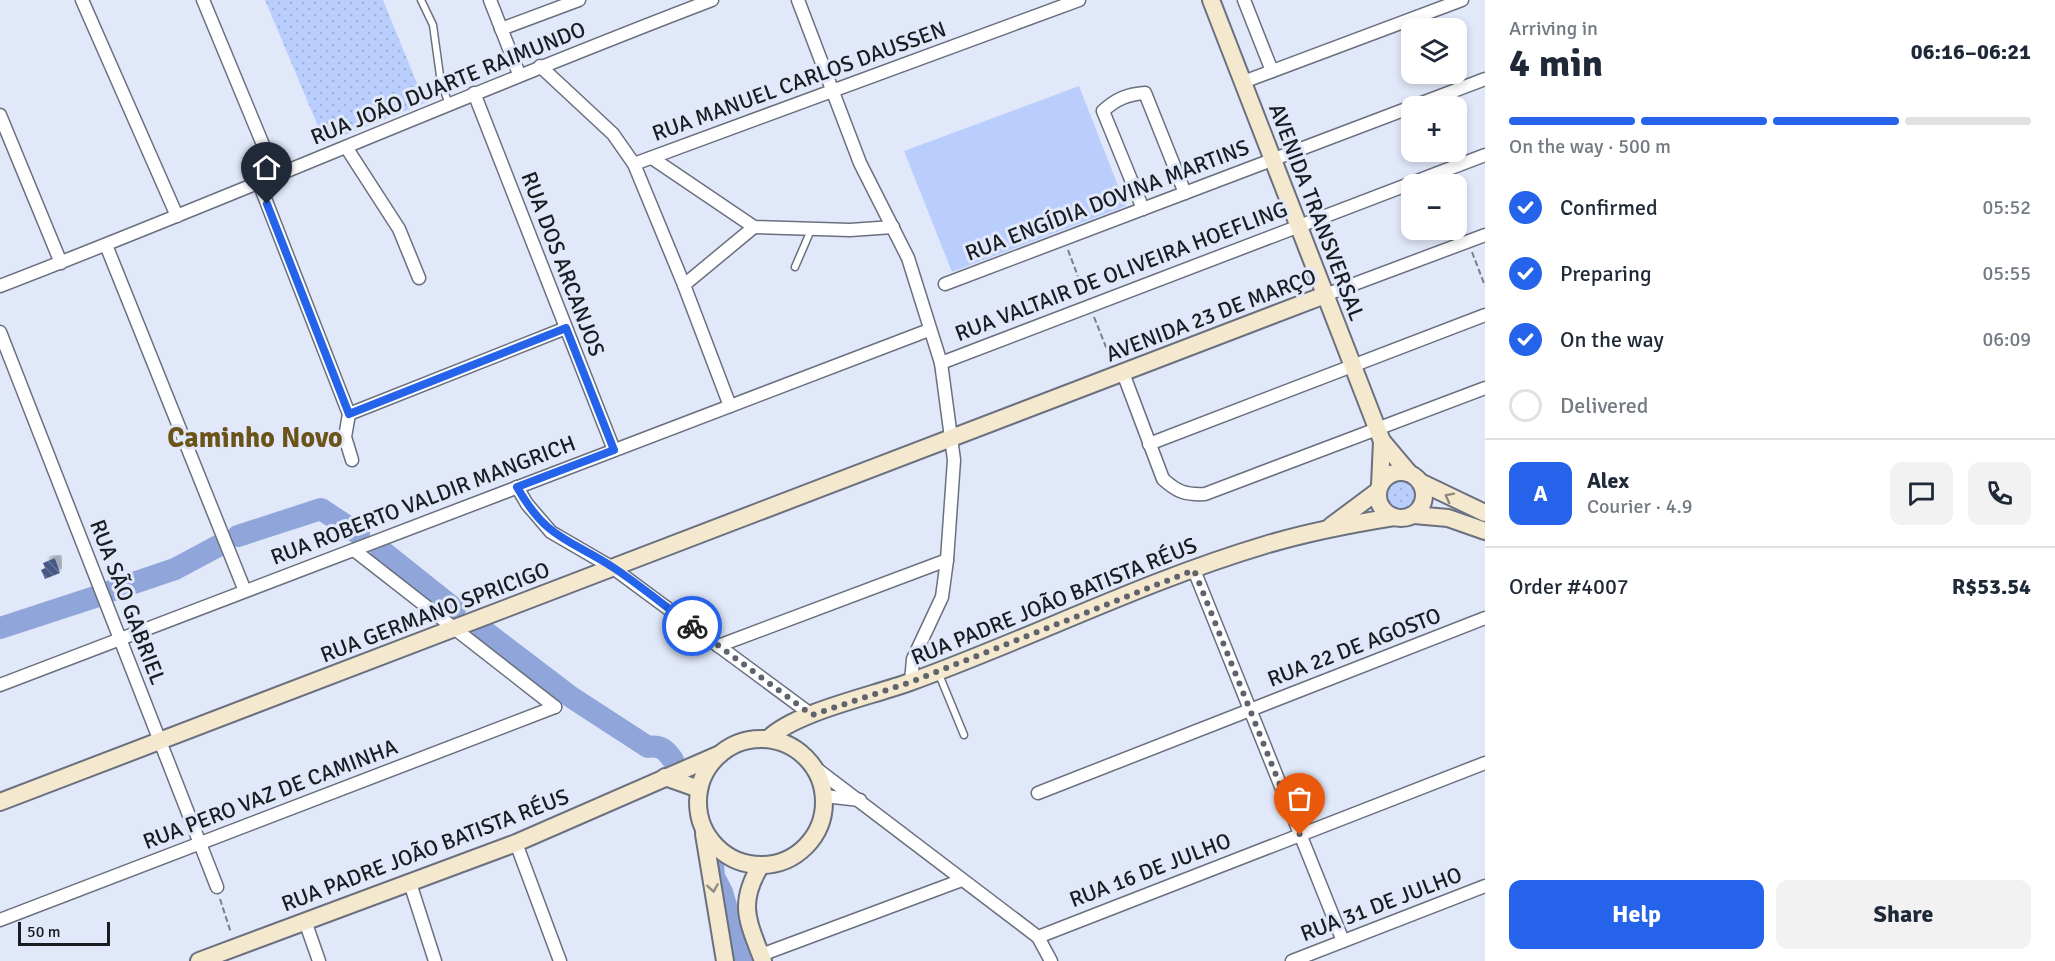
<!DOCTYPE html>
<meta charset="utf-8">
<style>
:root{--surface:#fff;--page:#f2f2f3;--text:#1f2937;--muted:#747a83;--line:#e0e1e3;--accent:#2563eb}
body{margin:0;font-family:Signika,sans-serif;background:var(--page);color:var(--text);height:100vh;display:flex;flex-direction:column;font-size:22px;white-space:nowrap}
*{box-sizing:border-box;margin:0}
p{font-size:20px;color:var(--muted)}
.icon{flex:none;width:33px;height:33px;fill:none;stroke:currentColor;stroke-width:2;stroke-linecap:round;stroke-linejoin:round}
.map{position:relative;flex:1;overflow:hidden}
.details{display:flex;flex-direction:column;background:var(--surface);width:570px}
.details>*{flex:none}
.tools{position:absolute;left:1401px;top:18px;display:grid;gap:12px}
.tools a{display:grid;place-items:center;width:66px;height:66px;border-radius:12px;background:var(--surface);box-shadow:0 3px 9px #0003;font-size:30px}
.scale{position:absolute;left:18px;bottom:15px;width:92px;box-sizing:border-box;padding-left:6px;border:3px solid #191c21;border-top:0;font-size:16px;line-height:21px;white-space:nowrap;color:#191c21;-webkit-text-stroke:4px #e1e8f9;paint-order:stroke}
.pin{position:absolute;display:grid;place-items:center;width:51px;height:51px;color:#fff;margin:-62px -26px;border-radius:50% 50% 50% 0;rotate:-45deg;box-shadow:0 0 6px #0007}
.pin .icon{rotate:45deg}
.courier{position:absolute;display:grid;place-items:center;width:60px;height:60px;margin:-30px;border:4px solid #2563eb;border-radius:50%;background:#fff;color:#222;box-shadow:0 2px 8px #0007}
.headline em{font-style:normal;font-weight:800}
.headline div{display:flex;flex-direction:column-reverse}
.headline{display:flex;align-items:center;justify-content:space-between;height:102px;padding:0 24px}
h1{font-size:39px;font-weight:800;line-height:45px}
.bar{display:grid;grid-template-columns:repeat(4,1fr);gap:9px 6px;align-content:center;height:72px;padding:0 24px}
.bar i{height:8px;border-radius:4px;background:var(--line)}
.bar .current{background:var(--accent)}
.bar p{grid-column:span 4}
.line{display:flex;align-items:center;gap:15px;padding:0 24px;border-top:2px solid var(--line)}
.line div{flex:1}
.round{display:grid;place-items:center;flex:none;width:63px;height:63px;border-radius:12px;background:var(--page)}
ol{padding:0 24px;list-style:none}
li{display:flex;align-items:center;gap:18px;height:66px}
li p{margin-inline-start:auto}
li .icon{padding:6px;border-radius:50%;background:var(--accent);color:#fff;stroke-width:4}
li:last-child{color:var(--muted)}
li i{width:33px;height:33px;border:3px solid var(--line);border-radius:50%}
.cta{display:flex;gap:12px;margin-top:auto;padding:12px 24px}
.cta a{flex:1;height:69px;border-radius:12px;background:var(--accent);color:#fff;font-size:24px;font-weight:800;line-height:69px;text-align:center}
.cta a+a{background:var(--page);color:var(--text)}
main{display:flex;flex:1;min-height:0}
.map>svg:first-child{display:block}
.grass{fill:url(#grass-dots)}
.park{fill:#bacefe}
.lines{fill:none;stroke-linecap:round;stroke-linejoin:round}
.river{stroke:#90a5da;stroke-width:22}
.building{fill:url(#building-back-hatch);filter:url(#shadow)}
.lane-casing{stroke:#6a707e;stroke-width:9}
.street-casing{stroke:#6a707e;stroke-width:15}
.secondary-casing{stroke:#6a707e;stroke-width:20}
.path{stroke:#797e89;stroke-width:2;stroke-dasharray:6 3;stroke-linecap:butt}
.lane{stroke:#fff;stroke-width:6}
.street{stroke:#fff;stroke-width:12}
.secondary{stroke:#f4e8cf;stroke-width:16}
.oneway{stroke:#918c81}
.done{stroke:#5f636d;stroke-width:6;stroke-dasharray:0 10.8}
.route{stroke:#2563eb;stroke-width:8}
.labels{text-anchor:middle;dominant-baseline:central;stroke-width:6;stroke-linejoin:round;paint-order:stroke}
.street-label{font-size:22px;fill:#191c21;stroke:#e1e8f9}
.district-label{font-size:28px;font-weight:bold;fill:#6b5319;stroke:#e1e8f9}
</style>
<main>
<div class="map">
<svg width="1485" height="961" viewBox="0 0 1485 961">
<defs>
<pattern id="grass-dots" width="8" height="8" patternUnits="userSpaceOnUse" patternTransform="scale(1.5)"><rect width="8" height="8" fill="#bacefe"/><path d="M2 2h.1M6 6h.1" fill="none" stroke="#9fb0d9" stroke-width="1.8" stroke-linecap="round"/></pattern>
<pattern id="building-back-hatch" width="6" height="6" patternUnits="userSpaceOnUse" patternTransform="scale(1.5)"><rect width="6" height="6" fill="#465988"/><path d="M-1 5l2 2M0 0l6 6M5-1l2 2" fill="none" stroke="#637295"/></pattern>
<filter id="shadow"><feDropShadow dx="5.5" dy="-5.5" stdDeviation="1.5" flood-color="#0004"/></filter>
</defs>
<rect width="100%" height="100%" fill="#e1e8f9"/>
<!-- grass -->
<g class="grass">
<path d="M265,0H383L425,103L325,143Z"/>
<circle cx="1401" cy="495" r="17"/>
</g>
<!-- park -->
<path class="park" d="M1079,86L1126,206L952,272L904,151Z"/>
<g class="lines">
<!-- river -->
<g class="river">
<path d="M238,536L321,509L359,534"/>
<path d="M381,550L455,609"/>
<path d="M113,590L175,569L218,546"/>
<path d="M0,628L95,597"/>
<path d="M483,630L571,697L648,747C661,745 666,750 673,760"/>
<path d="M713,865L714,877L722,892L742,961"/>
</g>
</g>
<!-- building -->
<path class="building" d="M55,558L60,573L45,579L41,570L45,568L43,563Z"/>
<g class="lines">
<!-- lane casing -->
<g class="lane-casing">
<g id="lane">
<path d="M421,0L433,25L441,83L449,104"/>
<path d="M795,267L811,230"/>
<path d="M938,672L964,735"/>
</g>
</g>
<!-- street casing -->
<g class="street-casing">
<g id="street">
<path d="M82,0L177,216"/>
<path d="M203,0L276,176"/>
<path d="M490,0L519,74"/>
<path d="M798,0L860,163L908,258L941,363L954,460L947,560L942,597L913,659L911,682"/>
<path d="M1244,0L1272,71"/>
<path d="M501,29L579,0"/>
<path d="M540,66L613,134L634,164L684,285L730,406"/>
<path d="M1243,82L1462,0"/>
<path d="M474,93L614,450"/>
<path d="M0,115L61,263"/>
<path d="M346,147L399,229L419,278"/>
<path d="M652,158L754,227L850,230L893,227"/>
<path d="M634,164L1079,0"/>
<path d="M259,183L349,414L566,328"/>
<path d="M1143,209L1103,111C1116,99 1128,94 1145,93L1185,193"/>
<path d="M106,245L245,591"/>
<path d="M945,284L1485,79"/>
<path d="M684,285L754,227"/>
<path d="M0,286C239,194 473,91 712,0"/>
<path d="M1325,295L1485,235"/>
<path d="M0,332L217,887"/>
<path d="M941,363L1485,155"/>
<path d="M1123,373L1163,479C1177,492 1186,495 1205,494L1485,388"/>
<path d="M349,414L345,437L352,460"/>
<path d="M1149,444L1485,315"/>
<path d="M517,487L527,504L551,532L613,568L812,715"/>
<path d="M354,550L555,707"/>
<path d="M1194,570L1343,941"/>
<path d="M718,646L947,560"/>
<path d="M0,685L929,330"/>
<path d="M813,766L1038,937L1485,763"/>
<path d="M1038,793L1485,618"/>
<path d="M824,796L860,800"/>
<path d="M516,843L560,961"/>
<path d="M410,883L435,961"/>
<path d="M0,920L555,707"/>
<path d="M305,921L319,961"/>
<path d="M1038,937L1051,961"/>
<path d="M761,955L962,880"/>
<path d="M1292,961L1485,886"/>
</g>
</g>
<!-- secondary casing -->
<g class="secondary-casing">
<g id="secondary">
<path d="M1211,0L1382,441L1409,473"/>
<circle cx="1401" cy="495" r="23"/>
<path d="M1420,482L1485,513"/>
<path d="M1380,485L1382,441"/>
<path d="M1414,515L1448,518L1485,531"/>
<path d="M1331,526L1378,491"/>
<circle cx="761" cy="802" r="63"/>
<path d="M768,739C795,712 872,696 910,682C1029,639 1144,581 1265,545C1308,532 1350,524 1394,517"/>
<path d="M665,777L699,789"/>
<path d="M0,802L1325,295"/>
<path d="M704,834L725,961"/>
<path d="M761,865C737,904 748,921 763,961"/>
<path d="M199,961L516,843L720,754"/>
</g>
</g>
<!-- path -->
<g class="path">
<path d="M1068,250L1085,295"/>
<path d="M1472,252L1485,286"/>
<path d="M1094,317L1112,362"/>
<path d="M220,899L231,933"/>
</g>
<!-- lane -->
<use href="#lane" class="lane"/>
<!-- street -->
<use href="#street" class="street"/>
<!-- secondary -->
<use href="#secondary" class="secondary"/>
</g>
<!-- one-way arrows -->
<defs><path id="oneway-chevron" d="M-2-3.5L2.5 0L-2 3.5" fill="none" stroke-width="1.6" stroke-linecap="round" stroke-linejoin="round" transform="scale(1.5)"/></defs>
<g class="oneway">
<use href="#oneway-chevron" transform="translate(1449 497) rotate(-153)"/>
<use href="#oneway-chevron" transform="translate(713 888) rotate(81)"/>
</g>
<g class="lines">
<!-- done -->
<path class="done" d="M692,626L812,715L911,682L1194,570L1300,835"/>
<!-- route -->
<path class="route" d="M267,204L349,414L566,328L614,450L517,487C547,540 568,538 614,568C641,586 666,607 692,626"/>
</g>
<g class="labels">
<!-- street labels -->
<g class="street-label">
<text transform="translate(799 81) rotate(-20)">RUA MANUEL CARLOS DAUSSEN</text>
<text transform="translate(448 83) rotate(-22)">RUA JOÃO DUARTE RAIMUNDO</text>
<text transform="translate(1107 200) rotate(-21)">RUA ENGÍDIA DOVINA MARTINS</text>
<text transform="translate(1317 212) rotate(69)">AVENIDA TRANSVERSAL</text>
<text transform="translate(563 264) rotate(69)">RUA DOS ARCANJOS</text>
<text transform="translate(1121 271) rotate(-21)">RUA VALTAIR DE OLIVEIRA HOEFLING</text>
<text transform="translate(1211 315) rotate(-21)">AVENIDA 23 DE MARÇO</text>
<text transform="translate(423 500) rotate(-21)">RUA ROBERTO VALDIR MANGRICH</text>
<text transform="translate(1054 601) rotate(-22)">RUA PADRE JOÃO BATISTA RÉUS</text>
<text transform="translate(128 602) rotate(69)">RUA SÃO GABRIEL</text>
<text transform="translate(435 612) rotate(-21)">RUA GERMANO SPRICIGO</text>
<text transform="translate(1354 647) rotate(-21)">RUA 22 DE AGOSTO</text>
<text transform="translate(270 794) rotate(-21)">RUA PERO VAZ DE CAMINHA</text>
<text transform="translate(425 850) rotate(-21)">RUA PADRE JOÃO BATISTA RÉUS</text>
<text transform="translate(1150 870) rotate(-21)">RUA 16 DE JULHO</text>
<text transform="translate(1381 904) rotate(-21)">RUA 31 DE JULHO</text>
</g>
<!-- district labels -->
<g class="district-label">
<text x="255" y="438">Caminho Novo</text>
</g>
</g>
</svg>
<div class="tools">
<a><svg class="icon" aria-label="layers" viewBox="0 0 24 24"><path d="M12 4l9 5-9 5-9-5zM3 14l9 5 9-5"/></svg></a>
<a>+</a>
<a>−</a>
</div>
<div class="scale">50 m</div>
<div class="pin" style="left:1300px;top:835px;background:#ea580c"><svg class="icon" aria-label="bag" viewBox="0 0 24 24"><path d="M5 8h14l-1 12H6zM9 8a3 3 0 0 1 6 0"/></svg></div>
<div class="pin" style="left:267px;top:204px;background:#1f2937"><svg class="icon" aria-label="home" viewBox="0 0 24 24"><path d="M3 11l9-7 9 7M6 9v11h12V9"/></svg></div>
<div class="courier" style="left:692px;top:626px"><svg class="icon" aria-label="bike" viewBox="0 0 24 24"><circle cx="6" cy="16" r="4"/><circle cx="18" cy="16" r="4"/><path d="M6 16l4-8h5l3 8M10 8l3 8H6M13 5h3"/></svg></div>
</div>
<section class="details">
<div class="headline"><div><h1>4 min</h1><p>Arriving in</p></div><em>06:16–06:21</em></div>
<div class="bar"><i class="current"></i><i class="current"></i><i class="current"></i><i></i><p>On the way · 500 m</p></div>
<ol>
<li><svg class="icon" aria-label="check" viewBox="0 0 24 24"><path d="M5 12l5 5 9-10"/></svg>Confirmed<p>05:52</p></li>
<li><svg class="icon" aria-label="check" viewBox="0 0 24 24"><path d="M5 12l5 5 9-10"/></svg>Preparing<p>05:55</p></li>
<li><svg class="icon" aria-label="check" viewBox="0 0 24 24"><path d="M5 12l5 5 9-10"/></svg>On the way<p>06:09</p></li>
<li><i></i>Delivered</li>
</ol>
<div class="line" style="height:108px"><b class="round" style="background:var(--accent);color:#fff">A</b><div><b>Alex</b><p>Courier · 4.9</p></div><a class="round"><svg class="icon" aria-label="chat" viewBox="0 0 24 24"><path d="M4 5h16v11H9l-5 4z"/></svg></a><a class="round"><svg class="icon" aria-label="phone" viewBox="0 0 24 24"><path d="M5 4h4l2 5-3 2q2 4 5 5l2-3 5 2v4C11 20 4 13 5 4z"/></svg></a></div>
<div class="line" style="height:78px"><div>Order #4007</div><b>R$53.54</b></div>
<div class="cta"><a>Help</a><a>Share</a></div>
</section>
</main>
